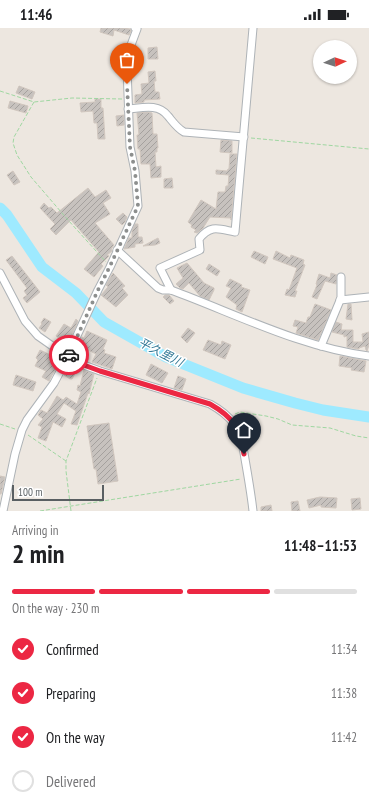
<!DOCTYPE html>
<meta charset="utf-8">
<style>
:root{--surface:#fff;--page:#f6f6f6;--text:#202124;--muted:#757577;--line:#e0e0e0;--accent:#ec2743}
body{margin:0;font-family:"PT Sans Narrow","Noto Sans JP",sans-serif;background:var(--page);color:var(--text);height:100vh;display:flex;flex-direction:column;font-size:15px;white-space:nowrap}
*{box-sizing:border-box;margin:0}
p{font-size:13px;color:var(--muted)}
.icon{flex:none;width:22px;height:22px;fill:none;stroke:currentColor;stroke-width:2;stroke-linecap:round;stroke-linejoin:round}
.map{position:relative;height:483px;overflow:hidden}
.details{display:flex;flex-direction:column;background:var(--surface);flex:1}
.details>*{flex:none}
.needle{width:26px;rotate:86deg}
.controls{position:absolute;left:313px;top:12px;display:grid;gap:8px}
.controls a{display:grid;place-items:center;width:44px;height:44px;border-radius:50%;background:var(--surface);box-shadow:0 1px 3px #0004;font-size:20px}
.scale{position:absolute;left:12px;bottom:10px;width:92px;box-sizing:border-box;padding-left:4px;border:2px solid #595f62;border-top:0;font-size:11px;line-height:14px;white-space:nowrap;color:#595f62;-webkit-text-stroke:3px #fff;paint-order:stroke}
.pin{position:absolute;display:grid;place-items:center;width:34px;height:34px;color:#fff;margin:-41px -17px;border-radius:50% 50% 50% 0;rotate:-45deg;box-shadow:0 0 4px #0007}
.pin .icon{rotate:45deg}
.courier{position:absolute;display:grid;place-items:center;width:40px;height:40px;margin:-20px;border:3px solid #ec2743;border-radius:50%;background:#fff;color:#222;box-shadow:0 1px 5px #0007}
.summary em{font-style:normal;font-weight:800}
.summary div{display:flex;flex-direction:column-reverse}
.summary{display:flex;align-items:center;justify-content:space-between;height:68px;padding:0 12px}
h1{font-size:26px;font-weight:800;line-height:30px}
.bar{display:grid;grid-template-columns:repeat(4,1fr);gap:6px 4px;align-content:center;height:48px;padding:0 12px}
.bar i{height:5px;border-radius:3px;background:var(--line)}
.bar .active{background:var(--accent)}
.bar p{grid-column:span 4}
ol{padding:0 12px;list-style:none}
li{display:flex;align-items:center;gap:12px;height:44px}
li p{margin-inline-start:auto}
li .icon{padding:4px;border-radius:50%;background:var(--accent);color:#fff;stroke-width:4}
li:last-child{color:var(--muted)}
li i{width:22px;height:22px;border:2px solid var(--line);border-radius:50%}
.status{display:flex;justify-content:space-between;align-items:center;height:28px;padding:0 20px;background:var(--surface);direction:ltr}
.status svg{height:11px;fill:currentColor}
.map>svg:first-child{display:block}
.lines{fill:none;stroke-linecap:round;stroke-linejoin:round}
.river{stroke:#9eeaff;stroke-width:11}
.building{fill:url(#building-hatch);stroke:#d1c7bf}
.minor-casing{stroke:#aeb3b7;stroke-width:9}
.path{stroke:#9fd7a1;stroke-width:1;stroke-dasharray:4 2;stroke-linecap:butt}
.minor{stroke:#fff;stroke-width:7}
.done{stroke:#8d8f8e;stroke-width:4;stroke-dasharray:0 7.2}
.route{stroke:#ec2743;stroke-width:5}
.labels{text-anchor:middle;dominant-baseline:central;stroke-width:3;stroke-linejoin:round;paint-order:stroke}
.water-label{font-size:12px;font-style:italic;fill:#347a97;stroke:#fff}
</style>
<div class="status"><b>11:46</b><svg viewBox="0 0 49 12"><path d="M0 12V9h3v3zM5 12V6h3v6zM10 12V3h3v9zM15 12V0h3v12zM26 1h20v11H26zM47 4h2v5h-2z"/></svg></div>
<div class="map">
<svg width="369" height="483" viewBox="0 0 369 483">
<defs>
<pattern id="building-hatch" width="6" height="6" patternUnits="userSpaceOnUse"><rect width="6" height="6" fill="#c7c2be"/><path d="M-1 1l2-2M0 6l6-6M5 7l2-2" fill="none" stroke="#a5a19e"/></pattern>
</defs>
<rect width="100%" height="100%" fill="#ede7e0"/>
<g class="lines">
<!-- river -->
<path class="river" d="M0,180L7,187L42,239L76,265L104,294L166,329L243,360L295,375L323,382L369,389"/>
</g>
<!-- building -->
<g class="building">
<path d="M101,0H123L130,1L131,3L129,7L114,2L113,8L100,4Z"/>
<path d="M157,19L158,31H148V20Z"/>
<path d="M155,43L156,53H154L155,64H159L160,71L144,72V74L135,75V67L142,66L141,56L149,55L148,44Z"/>
<path d="M19,58L35,64L32,71L16,65Z"/>
<path d="M95,71H101V80H103L105,111H98L97,95H94L93,83L81,84L80,75L95,74Z"/>
<path d="M10,73L28,78L26,85L8,80Z"/>
<path d="M147,84L152,85L153,106H157L158,120H157V124H155L156,139L161,138V149L151,150L150,136H141L140,121H138L137,107H139L137,85Z"/>
<path d="M124,87V97L117,98L116,88Z"/>
<path d="M221,112L232,113V125L220,124Z"/>
<path d="M230,126H237L231,192V190L210,189L203,200L197,205L194,204L196,202L191,199L192,197L188,194L201,172L216,181L218,164H225L226,158H228L229,147L216,146V142L227,143L228,141H229Z"/>
<path d="M13,143L20,154L14,157L7,147Z"/>
<path d="M172,150L173,160H164V151Z"/>
<path d="M88,160L95,169L106,162L111,170L103,175L110,186L95,195L114,217L111,221L112,223L107,227L109,228L101,236L103,238L94,249L84,241L99,224L71,192L56,207L50,201L55,196L40,180L44,175L49,180L51,179L57,185Z"/>
<path d="M123,185L127,189L125,194L122,197L116,191Z"/>
<path d="M135,196H138V209H142L143,215L135,216V219L124,221L129,210H132V203Z"/>
<path d="M158,210L160,215L155,217L143,218Z"/>
<path d="M254,223L268,229L265,236L251,229Z"/>
<path d="M276,223L290,230L291,227L304,232L303,236L305,237L295,263H297L295,269L285,267L287,261L289,262L297,240L273,231Z"/>
<path d="M12,228L40,264L27,275L23,270L27,267L24,263L27,260L6,232Z"/>
<path d="M187,235L204,255L214,260V262L209,272L200,268L189,255L183,261L180,260L176,256L183,250L177,240Z"/>
<path d="M209,236L220,243L217,248L206,241Z"/>
<path d="M113,245L125,258L122,260L128,267L116,279L101,267L108,259L106,257Z"/>
<path d="M331,245L337,247L336,256L325,253L317,271L312,269L317,257L316,256L319,246L330,250Z"/>
<path d="M230,251L242,257L241,259L250,262L242,284L236,281L237,277L226,269L231,260L226,258Z"/>
<path d="M165,267H169L174,273L170,276L163,269Z"/>
<path d="M315,276L331,282L318,312L296,305L298,299L293,298L295,292L306,295L308,289H310Z"/>
<path d="M348,276H351L352,292L346,291Z"/>
<path d="M44,290L51,294L45,304L39,300L42,296L41,295Z"/>
<path d="M76,291L78,293L70,311L65,308L62,312L56,308L64,296L71,300Z"/>
<path d="M336,294L342,296L341,302H353V314H363L362,306L369,304V317L367,323L366,322L365,318L359,320V321L347,319V308L344,309V307L332,304Z"/>
<path d="M188,300L195,305L187,315L181,309Z"/>
<path d="M87,303L107,312L103,321L105,322L104,325L116,329L112,341L92,334L96,326L90,323V321H89L83,331L74,326L82,309L84,310Z"/>
<path d="M208,312L221,317L222,313L231,317L225,331L203,322Z"/>
<path d="M40,322L55,329L56,327L61,330L49,353L42,349L46,343L35,338L38,332L36,330Z"/>
<path d="M340,328L366,333L364,344L351,342L352,340L339,338Z"/>
<path d="M70,336L78,340L72,351H70L64,347Z"/>
<path d="M151,336L168,345L162,355L146,347Z"/>
<path d="M84,342L94,346L89,366L88,365L77,397L71,396L76,383L64,375L57,386L66,391L62,399L53,394L46,413L38,410L42,399L38,397L43,391L38,387L41,382L47,385L57,368L63,372L66,369L77,376L81,364L77,362L78,357L80,358Z"/>
<path d="M16,347L36,354L33,363L13,357Z"/>
<path d="M178,348L186,351L182,362L174,360Z"/>
<path d="M109,395L118,453L98,456L96,441H94L87,398Z"/>
<path d="M0,448L5,449L1,466H0Z"/>
<path d="M320,469L337,470L336,480L321,479V477L309,480L307,472Z"/>
<path d="M360,470L361,481L352,482L351,471Z"/>
<path d="M298,473L300,483H292L291,474Z"/>
<path d="M271,477L272,483H261V479Z"/>
</g>
<g class="lines">
<!-- minor casing -->
<g class="minor-casing">
<g id="minor">
<path d="M128,81C142,80 158,75 168,88C173,94 177,100 184,104L244,109"/>
<path d="M117,222L158,260L163,262H171C236,286 300,319 369,328"/>
<path d="M0,245L25,293L38,308L68,329L81,336L100,343L210,376C219,381 228,387 234,396C241,405 243,419 245,431C248,448 251,465 253,483"/>
<path d="M171,262L160,240L200,222L199,211C211,196 219,201 235,204L253,0"/>
<path d="M340,272L369,269"/>
<path d="M321,318L341,270V249"/>
<path d="M3,483L15,426L22,402L27,392L54,355L63,338L98,262L110,239L138,178L135,143L130,119L127,40L131,17L137,1L135,0"/>
</g>
</g>
<!-- path -->
<g class="path">
<path d="M0,63L34,74L72,70L122,71"/>
<path d="M34,74L14,109L13,115L17,127L31,149L68,192L106,234"/>
<path d="M251,110L369,121"/>
<path d="M235,386L240,384L266,388L278,391L292,397L330,400L356,408L369,410"/>
<path d="M0,396L15,401"/>
<path d="M28,407L66,433"/>
<path d="M40,483L241,451"/>
<path d="M71,483L66,443V433L97,350"/>
</g>
<!-- minor -->
<use href="#minor" class="minor"/>
</g>
<g class="lines">
<!-- done -->
<path class="done" d="M69,327L98,262L110,238L138,178L135,143L130,119L127,56"/>
<!-- route -->
<path class="route" d="M69,327L68,329L81,336L100,343L210,376C233,389 240,400 244,426"/>
</g>
<g class="labels">
<!-- water labels -->
<g class="water-label">
<text transform="translate(161 324) rotate(27)">平久里川</text>
</g>
</g>
</svg>
<div class="controls">
<a><svg class="needle" viewBox="-14 -14 28 28"><path d="M0-13l5 13h-10z" fill="#e53935"/><path d="M0 13l5-13h-10z" fill="#757577"/></svg></a>
</div>
<div class="scale">100 m</div>
<div class="pin" style="left:127px;top:56px;background:#ea580c"><svg class="icon" aria-label="bag" viewBox="0 0 24 24"><path d="M5 8h14l-1 12H6zM9 8a3 3 0 0 1 6 0"/></svg></div>
<div class="pin" style="left:244px;top:426px;background:#1f2937"><svg class="icon" aria-label="home" viewBox="0 0 24 24"><path d="M3 11l9-7 9 7M6 9v11h12V9"/></svg></div>
<div class="courier" style="left:69px;top:327px"><svg class="icon" aria-label="car" viewBox="0 0 24 24"><path d="M5 17H2v-5l4-1 3-4h7l3 4 3 1v5h-3M9 17h6M6 11h13"/><circle cx="7" cy="17" r="2"/><circle cx="17" cy="17" r="2"/></svg></div>
</div>
<section class="details">
<div class="summary"><div><h1>2 min</h1><p>Arriving in</p></div><em>11:48–11:53</em></div>
<div class="bar"><i class="active"></i><i class="active"></i><i class="active"></i><i></i><p>On the way · 230 m</p></div>
<ol>
<li><svg class="icon" aria-label="check" viewBox="0 0 24 24"><path d="M5 12l5 5 9-10"/></svg>Confirmed<p>11:34</p></li>
<li><svg class="icon" aria-label="check" viewBox="0 0 24 24"><path d="M5 12l5 5 9-10"/></svg>Preparing<p>11:38</p></li>
<li><svg class="icon" aria-label="check" viewBox="0 0 24 24"><path d="M5 12l5 5 9-10"/></svg>On the way<p>11:42</p></li>
<li><i></i>Delivered</li>
</ol>
</section>
